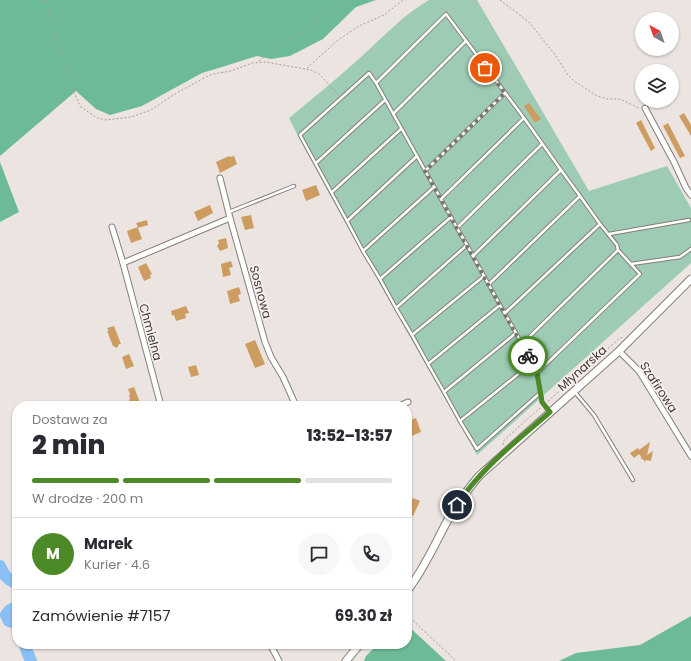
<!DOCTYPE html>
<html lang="pl">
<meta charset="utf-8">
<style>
:root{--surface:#fff;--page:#f7f7f7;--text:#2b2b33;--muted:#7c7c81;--line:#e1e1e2;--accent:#4c8927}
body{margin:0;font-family:Poppins,sans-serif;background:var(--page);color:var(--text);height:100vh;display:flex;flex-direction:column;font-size:15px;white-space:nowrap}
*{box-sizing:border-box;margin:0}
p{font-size:13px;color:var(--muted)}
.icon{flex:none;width:22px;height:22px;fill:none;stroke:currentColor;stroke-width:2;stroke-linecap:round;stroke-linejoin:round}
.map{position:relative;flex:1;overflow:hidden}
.details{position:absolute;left:12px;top:401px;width:400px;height:248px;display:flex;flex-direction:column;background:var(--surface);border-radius:16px;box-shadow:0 1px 3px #0004}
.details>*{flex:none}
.needle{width:26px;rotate:320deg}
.fabs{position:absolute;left:635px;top:12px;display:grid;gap:8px}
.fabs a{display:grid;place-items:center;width:44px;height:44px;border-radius:50%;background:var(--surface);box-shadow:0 1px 3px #0004;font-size:20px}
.pin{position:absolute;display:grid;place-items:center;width:34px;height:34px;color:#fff;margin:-17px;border:2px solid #fff;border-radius:50%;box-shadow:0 1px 4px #0007}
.courier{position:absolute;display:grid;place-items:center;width:40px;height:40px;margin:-20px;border:3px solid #4c8927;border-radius:50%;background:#fff;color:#222;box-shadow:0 1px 5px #0007}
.summary em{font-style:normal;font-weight:800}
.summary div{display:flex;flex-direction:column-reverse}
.summary{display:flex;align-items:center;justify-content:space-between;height:68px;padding:0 20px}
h1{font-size:26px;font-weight:800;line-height:30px}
.bar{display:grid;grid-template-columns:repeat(4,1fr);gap:6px 4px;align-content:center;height:48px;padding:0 20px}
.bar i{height:5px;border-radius:3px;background:var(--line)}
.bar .selected{background:var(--accent)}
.bar p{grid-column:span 4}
.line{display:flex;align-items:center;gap:10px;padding:0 20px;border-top:1px solid var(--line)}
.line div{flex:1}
.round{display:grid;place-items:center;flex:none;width:42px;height:42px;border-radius:21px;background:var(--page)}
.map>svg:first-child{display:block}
.green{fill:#9dcbb3}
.forest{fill:#6dbb96}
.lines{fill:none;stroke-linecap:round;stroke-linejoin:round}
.river{stroke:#8abff5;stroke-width:12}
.building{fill:#cd9c61}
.lane-casing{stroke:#857e7a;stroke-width:4.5}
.street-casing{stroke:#857e7a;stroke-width:7}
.secondary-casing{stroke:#857e7a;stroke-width:9}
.path{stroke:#a49e9b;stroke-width:1;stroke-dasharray:2 2;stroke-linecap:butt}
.lane{stroke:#fff;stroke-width:2.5}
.street{stroke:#fff;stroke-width:5}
.secondary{stroke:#fff;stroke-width:7}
.done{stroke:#7a7572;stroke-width:4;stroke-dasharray:0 7.2}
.route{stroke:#4c8927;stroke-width:5}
.labels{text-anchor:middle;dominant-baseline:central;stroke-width:3;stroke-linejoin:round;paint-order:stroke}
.street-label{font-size:12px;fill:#3c3937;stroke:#faf1ed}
</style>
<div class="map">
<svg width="691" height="661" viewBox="0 0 691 661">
<rect width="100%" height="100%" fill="#ece4e0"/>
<!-- green -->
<path class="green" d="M429,0H477L589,191L667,166L691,208V263L477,455L342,217L298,136L289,118C313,98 338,78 361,57C383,37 403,15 429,0Z"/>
<!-- forest -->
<g class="forest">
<path d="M0,0H376L356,7L323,39L290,56L271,59L257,56L222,67L202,73L142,106L110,115L96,109L76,91L0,156Z"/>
<path d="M0,162L19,212L0,222Z"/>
<path d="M691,616V661H559L576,653L640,645Z"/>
<path d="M407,625L446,661H364L366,656L378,644H407Z"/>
</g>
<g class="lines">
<!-- river -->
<g class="river">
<path d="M0,566C3,574 8,581 17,583"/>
<path d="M17,607L10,610L6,615L9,621L17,624"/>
<path d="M25,644L26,649L31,661"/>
</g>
</g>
<!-- building -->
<g class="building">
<path d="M529,103L541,119L535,123L524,106Z"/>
<path d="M684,113L691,125V136L679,116Z"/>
<path d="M641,120L655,148L651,151L636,123Z"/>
<path d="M668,123L685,156L680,158L663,126Z"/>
<path d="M229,156L230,157L234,156L237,164L220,173L216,162Z"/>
<path d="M316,185L320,195L306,201L302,190Z"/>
<path d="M210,205L213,213L198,221L194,212Z"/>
<path d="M251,215L254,228L245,230L241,217Z"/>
<path d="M147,220L148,225L138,228L142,239L131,243L127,231L138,227L136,223Z"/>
<path d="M226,238L228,248L220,251L217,246L219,243L218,240Z"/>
<path d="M231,261L233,267L229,268L231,275L223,277L221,264Z"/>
<path d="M146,263L152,274L150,275L151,278L144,281L138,267Z"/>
<path d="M239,287L241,294L238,295L240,301L230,304L227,291Z"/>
<path d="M186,306L189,313L185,314L186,318L176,321L174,315L172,316L171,311Z"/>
<path d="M114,326L121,344H119L117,348L113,346L107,331H109L107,328Z"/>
<path d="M255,340L265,364L255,368L245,344Z"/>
<path d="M129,354L134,366L126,369L122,357Z"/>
<path d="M196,365L199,375L191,377L188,367Z"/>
<path d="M134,387L141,405L137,406H132L131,404L128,402L130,399L129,395L130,394L128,389Z"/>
<path d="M416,418L421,432L407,438V421Z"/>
<path d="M650,442L647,455L653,451L651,461L646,460L645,462L643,459H640L642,458L639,454L634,458L630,453L638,448L639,450Z"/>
<path d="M413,498L420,501L413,516L408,515L407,512V504L409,505Z"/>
</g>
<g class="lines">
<!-- lane casing -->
<g class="lane-casing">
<g id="lane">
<path d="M376,83L441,199"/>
<path d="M393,114L466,41"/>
<path d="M542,144L457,228L441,199L524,118L561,170"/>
<path d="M417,156L347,221L363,251L434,187"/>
<path d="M316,163L385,100"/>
<path d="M425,171L505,93"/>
<path d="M332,192L401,129"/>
<path d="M229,212L294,186"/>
<path d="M451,217L380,279L396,308L467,245L484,276L412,335L428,364L500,305L516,333L444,392L460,421L532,363L537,373L640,274L618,250L522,344"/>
<path d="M347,221L300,135L369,73L376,83L446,14L524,118"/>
<path d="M600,224L617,245L618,250"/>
<path d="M457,228L467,245"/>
<path d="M609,234L689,220"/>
<path d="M363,251L380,279"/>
<path d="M473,256L561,170L580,196"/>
<path d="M631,264L680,257L691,249"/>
<path d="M484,276L500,305"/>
<path d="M489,284L580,196L600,224L505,313"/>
<path d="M396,308L412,335"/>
<path d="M516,333L532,363"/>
<path d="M428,364L444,392"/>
<path d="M537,373L542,402L549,412"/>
<path d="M574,391L594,415L633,480"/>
<path d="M460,421L477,449L540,393"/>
</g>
</g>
<!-- street casing -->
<g class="street-casing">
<g id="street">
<path d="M645,108L674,162L686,188L691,195"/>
<path d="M220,178L230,218L265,342L271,357L283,377L296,406"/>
<path d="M112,227L123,263"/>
<path d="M619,351L639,371L691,456"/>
<path d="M161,406L123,263L230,218"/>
<path d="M399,406L408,402"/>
<path d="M270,644L279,661"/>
</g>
</g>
<!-- secondary casing -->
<g class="secondary-casing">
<g id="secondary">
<path d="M407,591C425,568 436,541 450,516C459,502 468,489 479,476L619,351L691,279"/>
<path d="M346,661L360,644"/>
</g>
</g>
<!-- path -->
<g class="path">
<path d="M46,0L73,91L81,107L97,118L106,120L131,117L151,110L173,95L206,77L213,74L231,71L252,63L265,62L311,70L319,74L338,94"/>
<path d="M500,0L529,22L556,56L568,75L574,81L597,96L608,99H620L639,108"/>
<path d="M259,61L284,42L320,20L346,0"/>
<path d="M307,68L338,40L359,26L384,15L403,0"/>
<path d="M548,401L620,338L623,337"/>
<path d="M503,445L504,440L540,408"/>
<path d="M407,615L456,661"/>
</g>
<!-- lane -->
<use href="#lane" class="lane"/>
<!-- street -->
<use href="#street" class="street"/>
<!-- secondary -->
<use href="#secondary" class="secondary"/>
</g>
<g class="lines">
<!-- done -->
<path class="done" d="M485,68L505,93L425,171L528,356"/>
<!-- route -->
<path class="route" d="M457,505C481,468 517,441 550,412L542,402L537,373L528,356"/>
</g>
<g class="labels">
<!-- street labels -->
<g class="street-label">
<text transform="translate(261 292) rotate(75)">Sosnowa</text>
<text transform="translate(151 332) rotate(75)">Chmielna</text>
<text transform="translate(582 368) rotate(-42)">Młynarska</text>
<text transform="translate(659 387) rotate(57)">Szafirowa</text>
</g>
</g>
</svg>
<div class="fabs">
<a><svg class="needle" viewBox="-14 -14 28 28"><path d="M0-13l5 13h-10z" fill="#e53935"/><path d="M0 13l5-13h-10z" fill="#7c7c81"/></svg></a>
<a><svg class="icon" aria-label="layers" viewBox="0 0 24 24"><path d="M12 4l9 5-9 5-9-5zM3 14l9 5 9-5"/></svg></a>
</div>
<div class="pin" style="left:485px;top:68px;background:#ea580c"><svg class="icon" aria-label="bag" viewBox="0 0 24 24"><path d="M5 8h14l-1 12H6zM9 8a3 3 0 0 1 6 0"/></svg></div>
<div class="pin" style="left:457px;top:505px;background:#1f2937"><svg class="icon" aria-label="home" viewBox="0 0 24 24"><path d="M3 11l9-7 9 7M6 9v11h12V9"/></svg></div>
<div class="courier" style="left:528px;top:356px"><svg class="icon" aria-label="bike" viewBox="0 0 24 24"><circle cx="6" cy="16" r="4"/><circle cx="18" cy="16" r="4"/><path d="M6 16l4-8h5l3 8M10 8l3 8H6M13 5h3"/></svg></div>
<section class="details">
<div class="summary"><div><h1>2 min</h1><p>Dostawa za</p></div><em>13:52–13:57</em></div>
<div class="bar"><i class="selected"></i><i class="selected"></i><i class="selected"></i><i></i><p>W drodze · 200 m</p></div>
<div class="line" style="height:72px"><b class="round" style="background:var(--accent);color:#fff">M</b><div><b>Marek</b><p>Kurier · 4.6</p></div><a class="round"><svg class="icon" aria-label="chat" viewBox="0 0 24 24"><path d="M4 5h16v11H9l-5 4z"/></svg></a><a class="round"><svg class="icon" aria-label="phone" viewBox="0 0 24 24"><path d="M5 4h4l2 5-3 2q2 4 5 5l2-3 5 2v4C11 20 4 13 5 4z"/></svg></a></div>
<div class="line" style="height:52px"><div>Zamówienie #7157</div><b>69.30 zł</b></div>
</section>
</div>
